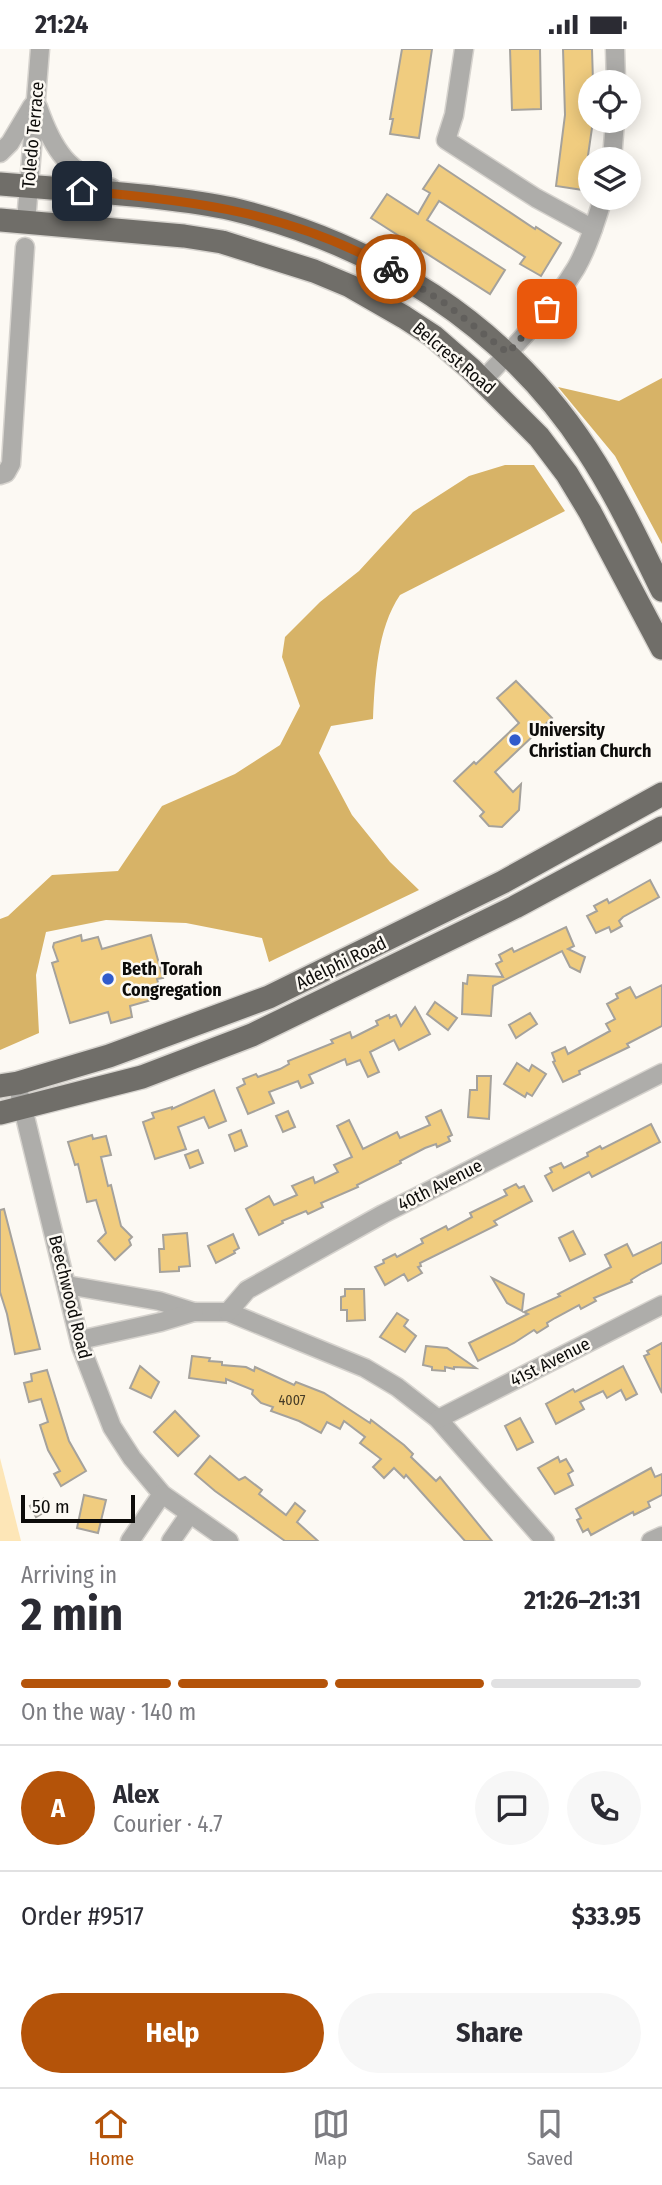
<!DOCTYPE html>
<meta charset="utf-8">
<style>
:root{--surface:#fff;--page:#f7f7f7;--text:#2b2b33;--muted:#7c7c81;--line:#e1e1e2;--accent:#b45309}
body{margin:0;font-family:"Fira Sans Condensed",sans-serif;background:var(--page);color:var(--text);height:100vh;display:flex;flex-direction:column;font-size:26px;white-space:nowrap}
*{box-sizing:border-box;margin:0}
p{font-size:23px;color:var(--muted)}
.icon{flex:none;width:38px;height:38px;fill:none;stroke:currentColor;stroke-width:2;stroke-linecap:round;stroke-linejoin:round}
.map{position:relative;height:1492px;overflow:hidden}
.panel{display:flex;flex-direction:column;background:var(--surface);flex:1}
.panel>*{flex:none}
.fabs{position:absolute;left:578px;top:21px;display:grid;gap:14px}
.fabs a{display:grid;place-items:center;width:63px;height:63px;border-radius:50%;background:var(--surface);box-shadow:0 4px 18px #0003;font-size:35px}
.scale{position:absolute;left:21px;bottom:18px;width:114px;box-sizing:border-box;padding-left:7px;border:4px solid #0d0c0a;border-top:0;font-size:19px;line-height:24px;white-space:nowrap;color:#0d0c0a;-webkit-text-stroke:5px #fcf9f3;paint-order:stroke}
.pin{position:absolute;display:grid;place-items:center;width:60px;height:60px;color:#fff;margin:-30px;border-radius:14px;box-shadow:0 4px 10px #0006}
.courier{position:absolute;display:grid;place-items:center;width:70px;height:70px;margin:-35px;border:5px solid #b45309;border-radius:50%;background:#fff;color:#222;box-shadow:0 2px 9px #0007}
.overview em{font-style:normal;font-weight:700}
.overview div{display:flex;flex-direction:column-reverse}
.overview{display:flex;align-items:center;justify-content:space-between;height:119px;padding:0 21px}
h1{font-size:46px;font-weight:700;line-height:52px}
.bar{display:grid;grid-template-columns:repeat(4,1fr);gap:10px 7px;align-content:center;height:84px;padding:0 21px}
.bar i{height:9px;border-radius:5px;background:var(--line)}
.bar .active{background:var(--accent)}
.bar p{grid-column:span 4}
.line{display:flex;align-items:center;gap:18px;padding:0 21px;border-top:2px solid var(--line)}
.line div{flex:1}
.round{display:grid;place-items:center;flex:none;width:74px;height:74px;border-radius:37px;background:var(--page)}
.button{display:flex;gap:14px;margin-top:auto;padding:14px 21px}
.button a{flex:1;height:80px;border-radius:42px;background:var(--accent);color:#fff;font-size:28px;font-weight:700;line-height:80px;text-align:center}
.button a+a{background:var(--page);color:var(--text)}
.status{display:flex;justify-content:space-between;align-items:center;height:49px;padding:0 35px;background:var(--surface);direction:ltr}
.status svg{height:19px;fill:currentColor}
.tabs{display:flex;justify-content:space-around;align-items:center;height:98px;border-top:2px solid var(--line);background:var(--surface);font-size:19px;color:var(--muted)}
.tabs a{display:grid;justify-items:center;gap:4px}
.tabs .active{color:var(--accent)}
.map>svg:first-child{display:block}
.green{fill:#fde6b7}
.forest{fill:#d7b367}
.building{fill:#f0cc7f;stroke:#a5a29c;stroke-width:2}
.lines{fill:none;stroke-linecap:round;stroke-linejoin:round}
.minor-casing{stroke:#d6d3ce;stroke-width:21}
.major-casing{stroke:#d6d3ce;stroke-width:26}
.minor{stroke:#aeadaa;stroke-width:18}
.major{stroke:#706e69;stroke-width:23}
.done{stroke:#615f5c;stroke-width:7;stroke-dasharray:0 12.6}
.route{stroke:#b45309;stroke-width:9}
.poi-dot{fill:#315bcb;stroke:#fcf9f3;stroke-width:2.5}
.labels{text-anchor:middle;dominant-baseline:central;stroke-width:5;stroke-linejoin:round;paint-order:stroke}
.number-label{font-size:14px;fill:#463c27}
.street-label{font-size:18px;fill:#0d0c0a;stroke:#fcf9f3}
.poi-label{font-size:18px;font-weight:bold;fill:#0d0c0a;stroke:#fcf9f3;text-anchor:start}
</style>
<div class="status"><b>21:24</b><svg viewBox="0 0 49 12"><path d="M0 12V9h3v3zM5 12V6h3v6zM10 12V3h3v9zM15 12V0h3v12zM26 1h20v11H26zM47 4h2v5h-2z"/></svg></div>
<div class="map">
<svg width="662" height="1492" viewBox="0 0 662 1492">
<rect width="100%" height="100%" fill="#fcf9f3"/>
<!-- green -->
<path class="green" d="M0,1409L21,1492H0Z"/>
<!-- forest -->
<g class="forest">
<path d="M662,329V495L615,407L558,338L619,352Z"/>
<path d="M505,416H534L565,462L400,546C377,580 375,629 373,670L331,677L319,704L352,766L390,813L419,841L269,913L262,889L186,874L106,871L46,883L36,926L39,984L0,1001V870L8,867L52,826L118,822L162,757L235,725L280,696L300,657L282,608L285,588L320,553L359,522L413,463L469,427Z"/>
</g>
<!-- building -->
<g class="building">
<path d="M402,0H432L419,89L390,85L393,70H390Z"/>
<path d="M510,0H540L541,60L512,61Z"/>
<path d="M563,0H592L593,33H590V72H593L583,141L556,137L565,66Z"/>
<path d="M439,116L535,180L536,178L561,194L541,227L520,215L525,208L439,152L427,171L505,221L490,245L371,169L387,145L418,165L430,144L423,140Z"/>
<path d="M516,632L552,669L495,723L513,743L521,735L519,761L502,778L489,777L480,767L484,763L454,732L474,713L476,715L519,674L497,649Z"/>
<path d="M650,831L659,848L623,868L619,872L622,877L611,883L609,878L596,884L587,867L597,862L594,857L607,850L609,854Z"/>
<path d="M566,878L574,897L568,900L585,908L580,923L570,918L562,902L493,937L491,967L462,965L463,934L467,935L468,926L503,928L496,915L502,912L499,906L512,899L514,903Z"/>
<path d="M81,886L82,892L98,888L102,900L151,886L163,929L157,930L162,948L130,957L132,968L111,974L108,963L70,974L52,914L58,912L53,898L54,894Z"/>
<path d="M662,936V977L627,995L629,998L579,1022L580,1025L563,1033L553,1013L555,1012L552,1004L565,998L568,1005L610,982L606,975L615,970L607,955L618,949L616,945L630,938L636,949Z"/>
<path d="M435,953L457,969L448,981L427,965Z"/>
<path d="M415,958L430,985L399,1001L394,991L370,1003L379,1023L368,1028L360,1011L347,1016L345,1010L309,1026L313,1034L301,1039L298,1032L269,1043L274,1054L248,1065L237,1039L245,1035L243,1030L256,1025L258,1028L280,1020L289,1015L288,1012L333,994L331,991L350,983L352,989L378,976L376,972L389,966L390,969L396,966L401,977Z"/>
<path d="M530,964L537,975L516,989L509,976Z"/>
<path d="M517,1014L529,1022L532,1016L546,1025L532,1047L527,1044L525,1048L504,1035Z"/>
<path d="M477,1027H491L489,1070L468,1068L470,1041H477Z"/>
<path d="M214,1041L226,1072L209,1079L204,1068L178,1078L186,1100L155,1110L143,1073L154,1069L152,1064L172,1058V1060Z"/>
<path d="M441,1061L452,1086L448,1088L450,1092L437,1098L436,1095L425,1099L400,1112L401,1114L357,1136L358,1138L321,1154L323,1158L308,1165L306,1162L282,1172L283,1174L259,1186L246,1160L269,1147L274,1156L297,1146L292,1137L313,1128L315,1134L338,1123L334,1116L352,1108L337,1077L349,1071L363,1100L397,1083L400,1089L430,1076L426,1068Z"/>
<path d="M288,1062L295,1078L283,1083L276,1067Z"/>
<path d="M651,1075L660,1093L592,1128L589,1123L553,1142L545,1127L552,1123L550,1119L561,1114L564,1119L588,1107L587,1104L600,1097L602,1100Z"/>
<path d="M241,1081L247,1097L235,1102L229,1086Z"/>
<path d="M92,1086L93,1090L106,1087L111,1106L101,1108L108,1137L111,1136L121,1177L132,1188L129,1191L131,1196L115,1211L98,1192L106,1184L96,1151L87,1153L78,1115L75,1116L68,1093Z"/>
<path d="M198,1101L203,1114L190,1119L185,1106Z"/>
<path d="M516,1135L519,1139L524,1137L532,1152L494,1172L497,1176L420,1214L421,1217L418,1218L422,1224L408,1232L404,1225L385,1236L375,1218L384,1214L383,1211L395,1205L397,1208L423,1194L421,1190L446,1177L448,1181L472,1168L470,1164L507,1146L504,1141Z"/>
<path d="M4,1160L40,1300L15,1305L7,1265L0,1243V1161Z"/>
<path d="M573,1182L585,1205L570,1212L559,1189Z"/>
<path d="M187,1184L190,1217L179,1218V1222L160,1223L159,1200H164L163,1186Z"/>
<path d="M233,1185L239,1199L234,1202L235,1204L216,1214L208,1197Z"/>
<path d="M662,1193V1214L642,1224L631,1231L632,1233L594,1249L596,1252L581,1260L579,1256L555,1269L547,1274L548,1277L537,1284L534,1281L514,1294L478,1312L469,1294L528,1265L524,1263L560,1247L558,1245L611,1218L605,1206L627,1195L633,1207Z"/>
<path d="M492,1229L524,1245L522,1262L507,1254Z"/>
<path d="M345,1240H364L365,1271L347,1272V1261H341V1248L345,1247Z"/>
<path d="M397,1264L408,1271L404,1277L416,1287L405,1303L380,1288Z"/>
<path d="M662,1294V1344L644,1307L649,1305L647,1302Z"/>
<path d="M426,1297L447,1299L476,1319L454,1318V1320L445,1318V1322L432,1321V1318L423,1316Z"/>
<path d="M192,1307L210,1309L209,1312L222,1313V1316L246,1318L254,1322L255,1318L294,1336L296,1333L324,1344L370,1374L371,1371L404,1396L413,1405L411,1408L436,1432L440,1428L492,1492H465L406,1426L404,1429L394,1419L384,1429L373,1418L381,1410L360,1394L365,1388L344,1372L340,1380L327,1373L321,1384L299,1372L271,1362L273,1358L261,1354L252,1345L253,1341L226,1330V1334L189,1329Z"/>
<path d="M140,1317L159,1333L151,1349L130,1339Z"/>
<path d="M623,1317L637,1345L626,1351L621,1341L607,1349L603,1342L580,1353L584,1360L556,1375L546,1355L573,1340L575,1343Z"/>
<path d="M47,1321L69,1392L86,1422L61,1437L54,1425L60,1422L48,1401L40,1376L48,1373L41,1350L29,1353L24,1334L32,1332L31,1325Z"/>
<path d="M175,1362L199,1387L178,1407L154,1383Z"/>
<path d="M520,1369L533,1393L517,1401L505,1377Z"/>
<path d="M210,1407L239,1431L245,1428L262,1441L259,1445L286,1466L295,1454L305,1462L297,1473L318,1492H285L215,1442L195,1425Z"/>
<path d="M558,1408L560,1413L566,1410L573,1422L568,1425L573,1436L555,1445L538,1419Z"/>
<path d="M651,1419L655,1428L662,1425V1446L648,1453L650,1458L634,1466L633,1463L591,1486L588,1480L583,1483L577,1471L581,1469L576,1460Z"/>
<path d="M84,1446L106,1451L98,1484L77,1479Z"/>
<path d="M43,1450L48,1461L36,1468L30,1457Z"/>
</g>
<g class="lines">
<!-- minor casing -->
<g class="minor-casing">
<g id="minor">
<path d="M464,0L454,66L446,91L536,149L593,180"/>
<path d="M615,0L616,33"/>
<path d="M38,58C53,101 68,124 112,139"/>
<path d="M0,104L10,94L32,57"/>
<path d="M612,110L615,72"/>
<path d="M26,173L40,0"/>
<path d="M483,331C516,296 551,260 576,219C588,198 596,172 603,149"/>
<path d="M0,426L6,424L11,415L25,198"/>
<path d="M20,1047L81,1298L112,1378L132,1409L162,1445L229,1492"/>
<path d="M67,1236L159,1252L194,1263H228L365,1319L397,1338L438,1370L545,1492"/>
<path d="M228,1263L247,1241L383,1165L662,1024"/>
<path d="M80,1291L161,1273L194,1263"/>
<path d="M438,1370L662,1256"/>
<path d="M130,1492L162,1445"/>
<path d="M171,1492L189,1466"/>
<path d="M651,1492L662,1487"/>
</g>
</g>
<!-- major casing -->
<g class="major-casing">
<g id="major">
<path d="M0,135C51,139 102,143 153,148C179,151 206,154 232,160C376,195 505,275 587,401C616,445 639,494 662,541"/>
<path d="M0,171L184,187L222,193L314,222L350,237L404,268L433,287L471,320L539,388L567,425L590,463L662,599"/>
<path d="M0,1037L18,1034L109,1007L269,948L503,833L662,745"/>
<path d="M0,1064L142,1028L252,986L515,858L662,779"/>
</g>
</g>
<!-- minor -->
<use href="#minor" class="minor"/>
<!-- major -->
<use href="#major" class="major"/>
</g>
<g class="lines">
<!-- done -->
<path class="done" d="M391,220L446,255L508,304L547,260"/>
<!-- route -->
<path class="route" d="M82,142C193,151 292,164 391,220"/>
</g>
<!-- markers -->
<g class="poi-dot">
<circle cx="515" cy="691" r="7"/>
<circle cx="108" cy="930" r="7"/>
</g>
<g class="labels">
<!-- number labels -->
<g class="number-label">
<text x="292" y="1351">4007</text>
</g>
<!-- street labels -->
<g class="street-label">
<text transform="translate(33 86) rotate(-85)">Toledo Terrace</text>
<text transform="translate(454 309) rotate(40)">Belcrest Road</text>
<text transform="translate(341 914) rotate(-26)">Adelphi Road</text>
<text transform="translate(440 1136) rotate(-27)">40th Avenue</text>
<text transform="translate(70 1248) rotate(76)">Beechwood Road</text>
<text transform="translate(550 1313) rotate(-27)">41st Avenue</text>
</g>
<!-- poi labels -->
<g class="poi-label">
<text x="529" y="681">University<tspan x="529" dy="21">Christian Church</tspan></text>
<text x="122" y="920">Beth Torah<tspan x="122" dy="21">Congregation</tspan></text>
</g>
</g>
</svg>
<div class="fabs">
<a><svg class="icon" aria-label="locate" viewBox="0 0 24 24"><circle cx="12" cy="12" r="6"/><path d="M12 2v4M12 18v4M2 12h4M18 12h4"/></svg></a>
<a><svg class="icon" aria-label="layers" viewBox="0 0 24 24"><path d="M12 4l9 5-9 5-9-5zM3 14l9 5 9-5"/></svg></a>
</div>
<div class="scale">50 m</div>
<div class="pin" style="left:547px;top:260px;background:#ea580c"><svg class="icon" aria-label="bag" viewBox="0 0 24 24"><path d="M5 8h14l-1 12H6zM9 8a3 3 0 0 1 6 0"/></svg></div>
<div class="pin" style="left:82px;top:142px;background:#1f2937"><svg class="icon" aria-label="home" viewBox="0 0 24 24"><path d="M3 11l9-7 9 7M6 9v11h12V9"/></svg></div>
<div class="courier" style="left:391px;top:220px"><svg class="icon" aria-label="bike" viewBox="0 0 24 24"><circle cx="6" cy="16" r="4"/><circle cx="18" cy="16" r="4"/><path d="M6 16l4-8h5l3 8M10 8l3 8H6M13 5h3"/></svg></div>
</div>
<section class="panel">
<div class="overview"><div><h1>2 min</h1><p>Arriving in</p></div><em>21:26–21:31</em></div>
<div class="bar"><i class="active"></i><i class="active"></i><i class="active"></i><i></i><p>On the way · 140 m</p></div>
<div class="line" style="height:126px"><b class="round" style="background:var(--accent);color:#fff">A</b><div><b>Alex</b><p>Courier · 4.7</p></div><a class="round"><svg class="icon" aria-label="chat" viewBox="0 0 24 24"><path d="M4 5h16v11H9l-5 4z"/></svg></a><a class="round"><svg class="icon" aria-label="phone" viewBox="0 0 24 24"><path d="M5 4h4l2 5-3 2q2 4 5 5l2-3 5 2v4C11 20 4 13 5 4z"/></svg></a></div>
<div class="line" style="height:91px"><div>Order #9517</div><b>$33.95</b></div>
<div class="button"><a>Help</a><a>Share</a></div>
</section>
<nav class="tabs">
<a class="active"><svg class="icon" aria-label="home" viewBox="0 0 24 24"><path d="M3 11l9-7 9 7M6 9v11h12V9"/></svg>Home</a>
<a><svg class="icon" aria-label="map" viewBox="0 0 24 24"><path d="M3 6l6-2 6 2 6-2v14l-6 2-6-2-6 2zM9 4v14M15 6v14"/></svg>Map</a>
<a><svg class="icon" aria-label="saved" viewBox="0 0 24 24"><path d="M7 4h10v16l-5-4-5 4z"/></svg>Saved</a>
</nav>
